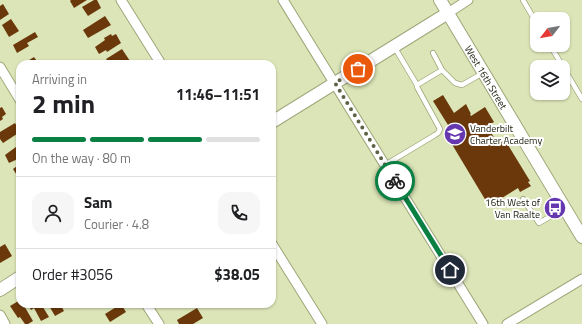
<!DOCTYPE html>
<meta charset="utf-8">
<style>
:root{--surface:#fff;--page:#f6f6f6;--text:#202124;--muted:#757577;--line:#e0e0e0;--accent:#0b8043}
body{margin:0;font-family:"Titillium Web",sans-serif;background:var(--page);color:var(--text);height:100vh;display:flex;flex-direction:column;font-size:15px;white-space:nowrap}
*{box-sizing:border-box;margin:0}
p{font-size:13px;color:var(--muted)}
.icon{flex:none;width:22px;height:22px;fill:none;stroke:currentColor;stroke-width:2;stroke-linecap:round;stroke-linejoin:round}
.map{position:relative;flex:1;overflow:hidden}
.side{position:absolute;left:16px;top:60px;width:260px;height:248px;display:flex;flex-direction:column;background:var(--surface);border-radius:12px;box-shadow:0 1px 3px #0004}
.side>*{flex:none}
.needle{width:26px;rotate:239deg}
.fabs{position:absolute;left:530px;top:12px;display:grid;gap:8px}
.fabs a{display:grid;place-items:center;width:40px;height:40px;border-radius:8px;background:var(--surface);box-shadow:0 1px 3px #0004;font-size:20px}
.pin{position:absolute;display:grid;place-items:center;width:34px;height:34px;color:#fff;margin:-17px;border:2px solid #fff;border-radius:50%;box-shadow:0 1px 4px #0007}
.courier{position:absolute;display:grid;place-items:center;width:40px;height:40px;margin:-20px;border:3px solid #0b8043;border-radius:50%;background:#fff;color:#222;box-shadow:0 1px 5px #0007}
.head em{font-style:normal;font-weight:700}
.head div{display:flex;flex-direction:column-reverse}
.head{display:flex;align-items:center;justify-content:space-between;height:68px;padding:0 16px}
h1{font-size:26px;font-weight:700;line-height:30px}
.bar{display:grid;grid-template-columns:repeat(4,1fr);gap:6px 4px;align-content:center;height:48px;padding:0 16px}
.bar i{height:5px;border-radius:3px;background:var(--line)}
.bar .active{background:var(--accent)}
.bar p{grid-column:span 4}
.line{display:flex;align-items:center;gap:10px;padding:0 16px;border-top:1px solid var(--line)}
.line div{flex:1}
.round{display:grid;place-items:center;flex:none;width:42px;height:42px;border-radius:12px;background:var(--page)}
.map>svg:first-child{display:block}
.building{fill:#6a380a}
.lines{fill:none;stroke-linecap:round;stroke-linejoin:round}
.service-casing{stroke:#9fa77b;stroke-width:6}
.minor-casing{stroke:#9fa77b;stroke-width:11}
.tertiary-casing{stroke:#9fa77b;stroke-width:14}
.service{stroke:#fff;stroke-width:4.5}
.minor{stroke:#fff;stroke-width:9}
.tertiary{stroke:#fff;stroke-width:12}
.done{stroke:#5e6348;stroke-width:4;stroke-dasharray:0 7.2}
.route{stroke:#0b8043;stroke-width:5}
.labels{text-anchor:middle;dominant-baseline:central;stroke-width:4;stroke-linejoin:round;paint-order:stroke}
.street-label{font-size:10px;fill:#1a1d0c;stroke:#fff}
.poi-label{font-size:10px;fill:#1a1d0c;stroke:#fff;text-anchor:start}
</style>
<div class="map">
<svg width="582" height="324" viewBox="0 0 582 324">
<rect width="100%" height="100%" fill="#dce5b7"/>
<!-- building -->
<g class="building">
<path d="M71,0H87L74,8L70,1Z"/>
<path d="M94,0H97L101,8L88,16L82,7Z"/>
<path d="M3,4L9,14L0,20V6Z"/>
<path d="M105,16L111,25L88,38L83,30Z"/>
<path d="M11,19L19,31L9,37L2,25Z"/>
<path d="M35,32L38,37L27,43L29,46L17,53L13,45Z"/>
<path d="M111,34L112,36L116,34L121,43L107,52L106,50L99,54L95,47L105,40L104,38Z"/>
<path d="M122,49L130,61L125,64H110L106,59Z"/>
<path d="M34,57L39,64H27L26,62Z"/>
<path d="M443,95L454,113L466,104L471,114H470L471,116L485,107L494,122L487,126L498,144L505,140L530,181L528,182L531,186L520,192L518,188L489,206L447,136L453,133L433,101Z"/>
<path d="M2,107L6,114L2,117L3,119L0,121V108Z"/>
<path d="M15,123L20,132L3,143L0,139V132Z"/>
<path d="M20,144V158L9,163L5,155Z"/>
<path d="M20,164V176L18,177L13,169Z"/>
<path d="M5,244L12,256L0,263V247Z"/>
<path d="M20,300V304H23L33,321L28,324H25L20,317L18,318L10,306Z"/>
<path d="M28,304H41L49,317L41,321L34,308L31,310Z"/>
<path d="M48,304H60L64,311L55,316Z"/>
<path d="M121,304L126,312L110,322L105,314Z"/>
<path d="M197,308L203,318L193,324H179L177,320Z"/>
</g>
<g class="lines">
<!-- service casing -->
<g class="service-casing">
<g id="service">
<path d="M523,0L537,24"/>
<path d="M550,45L563,67"/>
<path d="M395,48L417,85"/>
<path d="M433,53L442,70"/>
<path d="M563,67L582,99"/>
<path d="M385,165L435,135L438,133L440,129L417,87V85L442,70L455,83L462,85L483,73"/>
<path d="M523,199L539,223L565,208"/>
</g>
</g>
<!-- minor casing -->
<g class="minor-casing">
<g id="minor">
<path d="M121,0L161,64"/>
<path d="M283,0L483,324"/>
<path d="M448,13L468,0"/>
<path d="M0,67L20,100"/>
<path d="M272,244L322,324"/>
<path d="M146,304L159,324"/>
<path d="M0,315L5,324"/>
<path d="M507,324L582,279"/>
</g>
</g>
<!-- tertiary casing -->
<g class="tertiary-casing">
<g id="tertiary">
<path id="s1" d="M440,0L582,237"/>
<path d="M272,122L448,13"/>
<path d="M0,290L20,277"/>
</g>
</g>
<!-- service -->
<use href="#service" class="service"/>
<!-- minor -->
<use href="#minor" class="minor"/>
<!-- tertiary -->
<use href="#tertiary" class="tertiary"/>
</g>
<g class="lines">
<!-- done -->
<path class="done" d="M358,69L335,83L395,181"/>
<!-- route -->
<path class="route" d="M395,181L450,270"/>
</g>
<!-- icons -->
<defs>
<g id="school-disc" transform="scale(1.15)"><circle r="9.5" fill="#6638b0" stroke="#fff"/><path d="M0-5L7-2L0 1L-7-2ZM-4 1L0 2.5L4 1V4Q0 6-4 4Z" fill="#fff"/></g>
<g id="bus-disc" transform="scale(1.15)"><circle r="9.5" fill="#6638b0" stroke="#fff"/><path d="M-5-6H5V4H4V6H2V4H-2V6H-4V4H-5ZM-3.5-4V0h7V-4ZM-3.5 1.2v1.5H-2V1.2ZM2 1.2v1.5H3.5V1.2Z" fill="#fff"/></g>
</defs>
<g fill-rule="evenodd">
<use href="#school-disc" x="455" y="134"/>
<use href="#bus-disc" x="555" y="208"/>
</g>
<g class="labels">
<!-- street labels -->
<g class="street-label">
<text stroke="none"><textPath href="#s1" startOffset="90">West 16th Street</textPath></text>
</g>
<!-- poi labels -->
<g class="poi-label">
<text x="470" y="128">Vanderbilt<tspan x="470" dy="12">Charter Academy</tspan></text>
<text x="540" y="202" text-anchor="end">16th West of<tspan x="540" dy="12">Van Raalte</tspan></text>
</g>
</g>
</svg>
<div class="fabs">
<a><svg class="needle" viewBox="-14 -14 28 28"><path d="M0-13l5 13h-10z" fill="#e53935"/><path d="M0 13l5-13h-10z" fill="#757577"/></svg></a>
<a><svg class="icon" aria-label="layers" viewBox="0 0 24 24"><path d="M12 4l9 5-9 5-9-5zM3 14l9 5 9-5"/></svg></a>
</div>
<div class="pin" style="left:358px;top:69px;background:#ea580c"><svg class="icon" aria-label="bag" viewBox="0 0 24 24"><path d="M5 8h14l-1 12H6zM9 8a3 3 0 0 1 6 0"/></svg></div>
<div class="pin" style="left:450px;top:270px;background:#1f2937"><svg class="icon" aria-label="home" viewBox="0 0 24 24"><path d="M3 11l9-7 9 7M6 9v11h12V9"/></svg></div>
<div class="courier" style="left:395px;top:181px"><svg class="icon" aria-label="bike" viewBox="0 0 24 24"><circle cx="6" cy="16" r="4"/><circle cx="18" cy="16" r="4"/><path d="M6 16l4-8h5l3 8M10 8l3 8H6M13 5h3"/></svg></div>
<section class="side">
<div class="head"><div><h1>2 min</h1><p>Arriving in</p></div><em>11:46–11:51</em></div>
<div class="bar"><i class="active"></i><i class="active"></i><i class="active"></i><i></i><p>On the way · 80 m</p></div>
<div class="line" style="height:72px"><a class="round"><svg class="icon" aria-label="person" viewBox="0 0 24 24"><circle cx="12" cy="8" r="4"/><path d="M4 21q1-7 8-7t8 7"/></svg></a><div><b>Sam</b><p>Courier · 4.8</p></div><a class="round"><svg class="icon" aria-label="phone" viewBox="0 0 24 24"><path d="M5 4h4l2 5-3 2q2 4 5 5l2-3 5 2v4C11 20 4 13 5 4z"/></svg></a></div>
<div class="line" style="height:52px"><div>Order #3056</div><b>$38.05</b></div>
</section>
</div>
